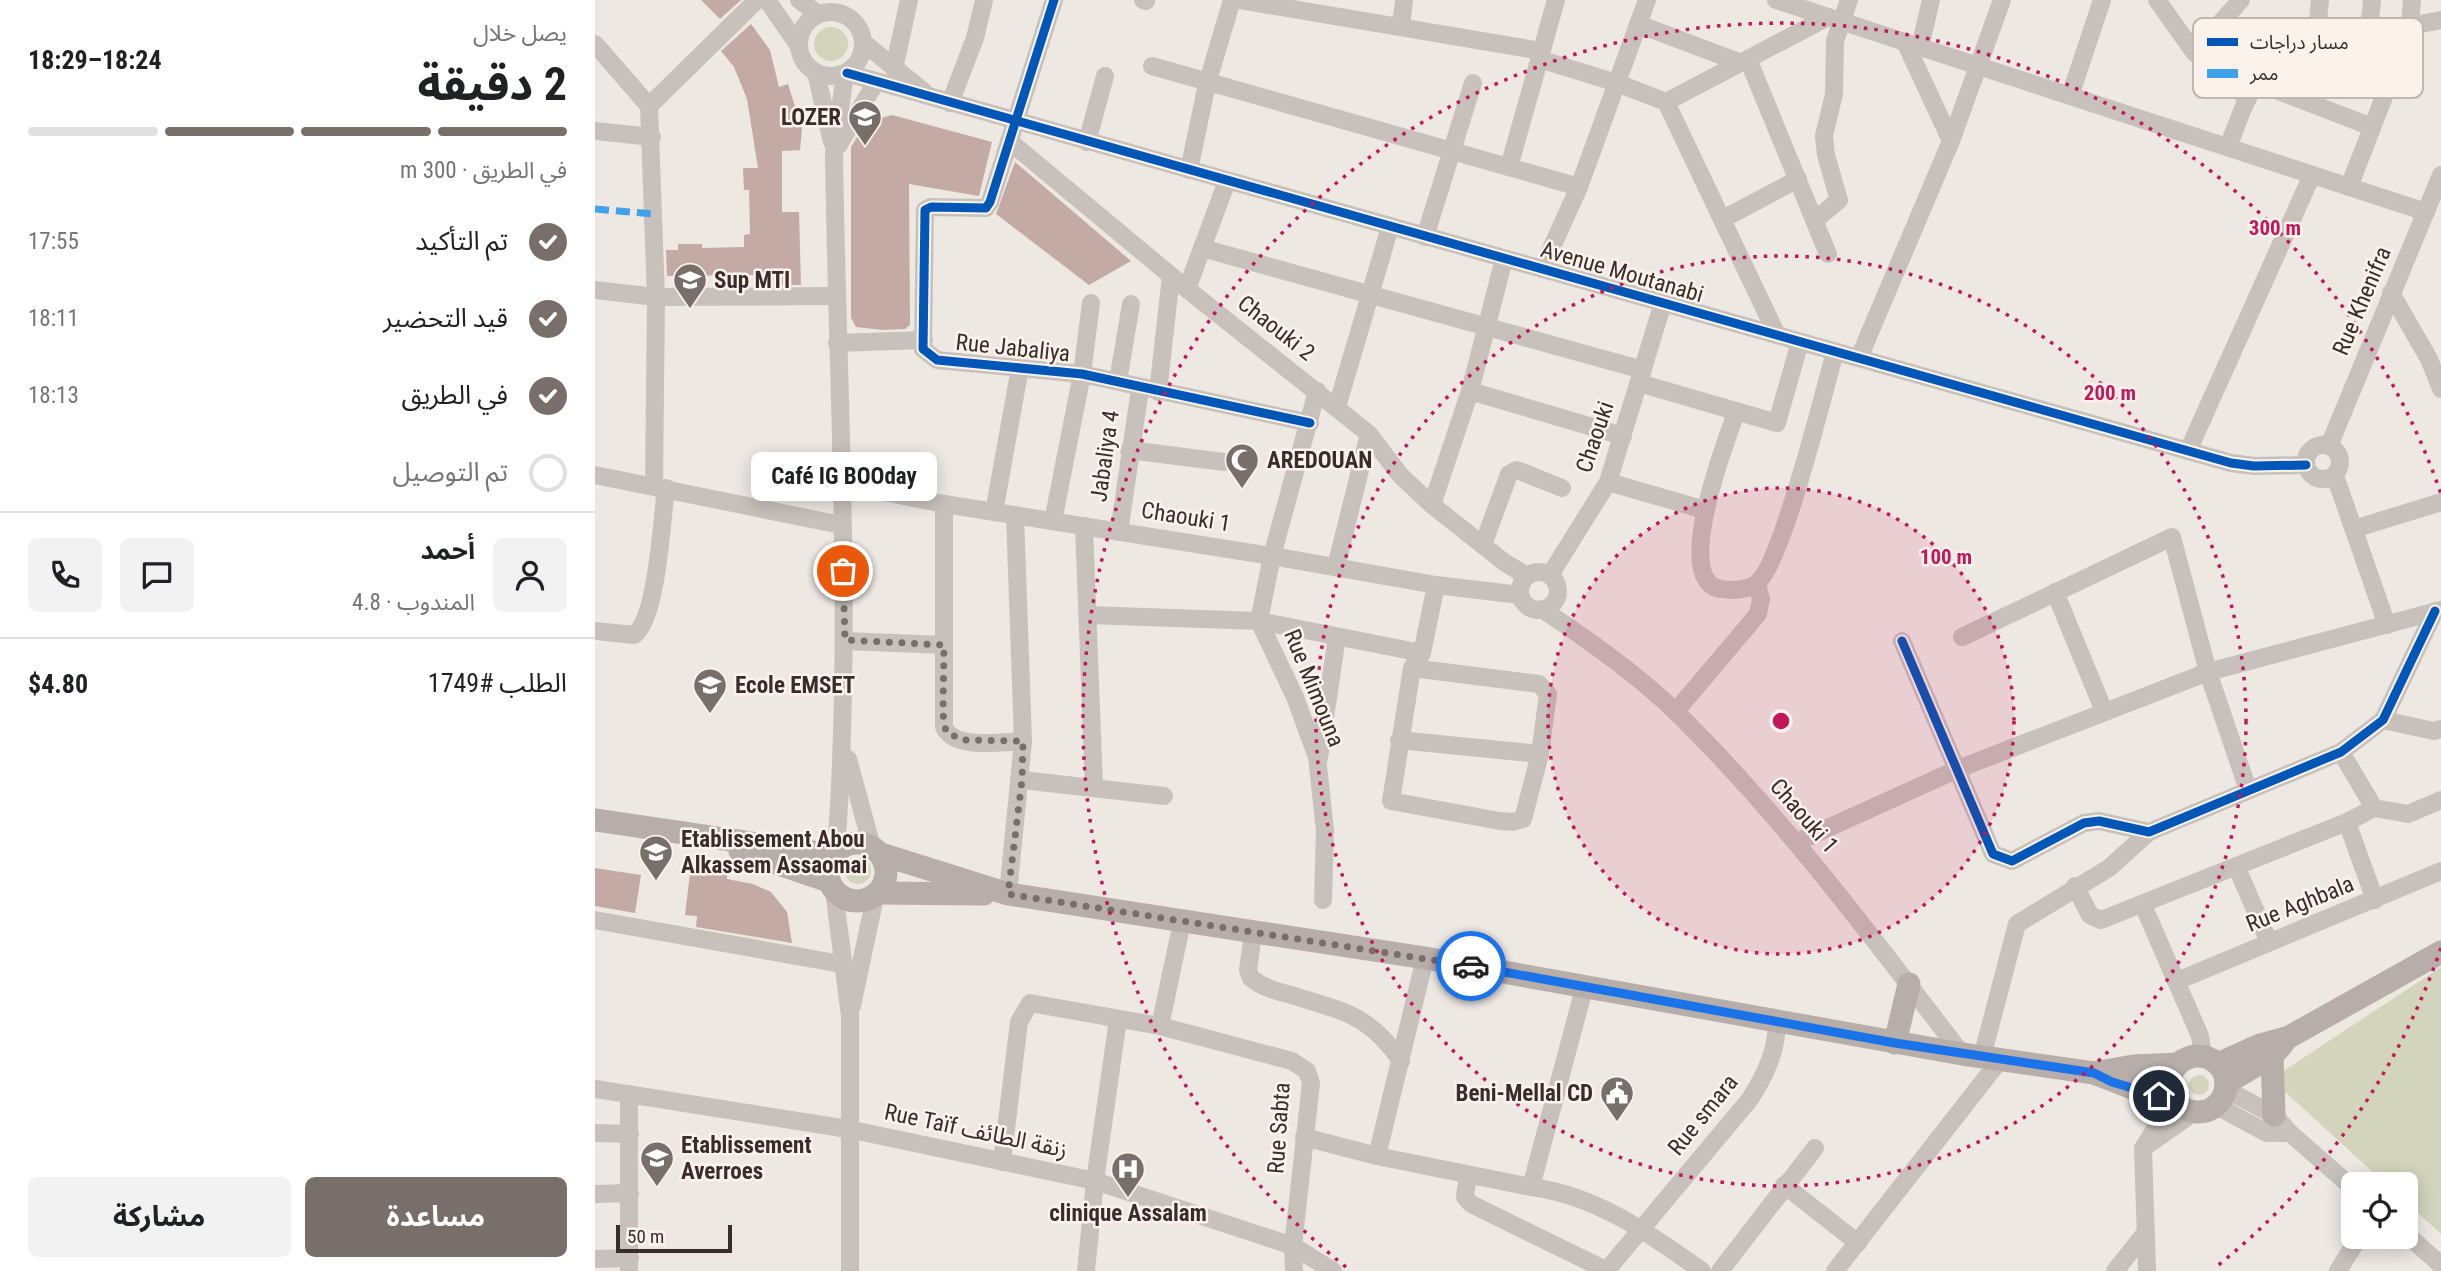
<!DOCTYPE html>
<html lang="ar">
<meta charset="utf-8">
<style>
:root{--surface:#fff;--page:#f2f2f2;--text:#202124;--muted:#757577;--line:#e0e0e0;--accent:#786e6a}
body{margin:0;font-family:"Roboto Condensed","Noto Sans Arabic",sans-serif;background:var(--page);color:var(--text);direction:rtl;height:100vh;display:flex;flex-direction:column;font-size:26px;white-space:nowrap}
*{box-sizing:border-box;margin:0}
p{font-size:23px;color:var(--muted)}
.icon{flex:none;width:38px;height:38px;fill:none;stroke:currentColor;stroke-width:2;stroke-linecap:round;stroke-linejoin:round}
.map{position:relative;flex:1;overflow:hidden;direction:ltr}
.drawer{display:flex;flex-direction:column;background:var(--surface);width:595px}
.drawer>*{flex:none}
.controls{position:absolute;left:1746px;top:1172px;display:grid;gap:14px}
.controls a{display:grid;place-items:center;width:77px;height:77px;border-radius:10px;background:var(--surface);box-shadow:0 4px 18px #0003;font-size:35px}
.scale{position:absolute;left:21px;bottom:18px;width:116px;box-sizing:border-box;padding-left:7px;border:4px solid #392c29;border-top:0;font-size:19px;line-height:24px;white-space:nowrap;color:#392c29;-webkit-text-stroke:5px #fbf2eb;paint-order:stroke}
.pin{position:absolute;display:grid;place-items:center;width:60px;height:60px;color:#fff;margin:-30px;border:4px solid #fff;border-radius:50%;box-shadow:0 2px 7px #0007}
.courier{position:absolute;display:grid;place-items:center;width:70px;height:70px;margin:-35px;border:5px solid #1a73e8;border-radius:50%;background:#fff;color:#222;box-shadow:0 2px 9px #0007}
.bubble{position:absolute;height:49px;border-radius:10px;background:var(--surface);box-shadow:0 4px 18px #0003;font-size:23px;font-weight:700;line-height:49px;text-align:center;direction:rtl}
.headline em{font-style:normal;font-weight:700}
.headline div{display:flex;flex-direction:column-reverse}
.headline{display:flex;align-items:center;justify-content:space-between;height:119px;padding:0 28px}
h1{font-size:46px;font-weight:700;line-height:52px}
.bar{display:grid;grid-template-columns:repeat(4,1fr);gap:10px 7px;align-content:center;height:84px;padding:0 28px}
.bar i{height:9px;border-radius:5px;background:var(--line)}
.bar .current{background:var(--accent)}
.bar p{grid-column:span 4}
.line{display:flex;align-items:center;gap:18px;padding:0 28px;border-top:2px solid var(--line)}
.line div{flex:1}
.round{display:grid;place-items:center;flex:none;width:74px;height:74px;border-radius:10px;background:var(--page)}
ol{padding:0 28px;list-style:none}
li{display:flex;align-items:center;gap:21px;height:77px}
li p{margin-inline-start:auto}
li .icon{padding:7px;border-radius:50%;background:var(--accent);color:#fff;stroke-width:4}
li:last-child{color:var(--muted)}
li i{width:38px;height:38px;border:4px solid var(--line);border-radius:50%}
.primary-button{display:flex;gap:14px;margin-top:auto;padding:14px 28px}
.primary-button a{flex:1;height:80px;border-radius:10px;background:var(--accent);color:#fff;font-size:28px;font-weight:700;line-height:80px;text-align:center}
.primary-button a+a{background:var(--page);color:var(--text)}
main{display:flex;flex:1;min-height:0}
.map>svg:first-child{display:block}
.green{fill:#d2d4bc}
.building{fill:#c3aaa4}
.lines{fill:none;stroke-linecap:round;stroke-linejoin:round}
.minor{stroke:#c8c0bb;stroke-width:18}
.major{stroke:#b7aeaa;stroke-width:23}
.quiet{stroke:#3fa3eb;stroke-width:7;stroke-dasharray:14 7;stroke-linecap:butt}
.cycleway-casing{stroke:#fbf2eb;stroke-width:13}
.cycleway{stroke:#0057b8;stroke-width:9}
.done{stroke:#786e6a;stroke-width:7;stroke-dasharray:0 12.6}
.route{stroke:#1a73e8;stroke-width:9}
.ring{fill:none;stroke:#c2185b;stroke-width:3.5;stroke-dasharray:3.5 7}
.labels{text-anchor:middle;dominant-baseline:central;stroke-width:5;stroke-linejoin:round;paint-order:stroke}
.poi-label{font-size:23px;font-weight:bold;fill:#392c29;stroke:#fbf2eb;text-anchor:start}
.street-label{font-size:23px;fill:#392c29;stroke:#fbf2eb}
.key{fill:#fbf2eb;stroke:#c1b7b1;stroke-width:2}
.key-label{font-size:19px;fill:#392c29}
.centre{fill:#c2185b;stroke:#fbf2eb;stroke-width:3.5}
.ring-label{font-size:21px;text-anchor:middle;font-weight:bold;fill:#c2185b;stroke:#fbf2eb;stroke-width:5;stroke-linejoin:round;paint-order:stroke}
</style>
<main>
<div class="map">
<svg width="1846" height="1271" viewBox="0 0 1846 1271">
<rect width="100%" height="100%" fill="#eee8e3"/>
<!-- green -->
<g class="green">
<circle cx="236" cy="44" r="17"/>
<circle cx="263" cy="871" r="13"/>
<path d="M1846,967V1234L1811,1202V1185H1792L1688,1090L1687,1072Z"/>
<circle cx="1604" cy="1085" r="10"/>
</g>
<!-- building -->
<g class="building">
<path d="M106,0H146L125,19Z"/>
<path d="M156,24L175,50L184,87L193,84L207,129L205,150L187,151V212H204L206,285H172V275L72,276L71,250H83V244H107V248L149,247V235L155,234L154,190H149L148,168H163L152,99L139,67L126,51Z"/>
<path d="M297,115L397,142L384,196L314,184L315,325L310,329L288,330L261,327L256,318V147L271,122Z"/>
<path d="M420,162L536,261L494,285L401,214Z"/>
<path d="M0,868L46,875L40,913L0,906Z"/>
<path d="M111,872L132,875V879L158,884L176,892L192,912L197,943L101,927L102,916L90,915L95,873L110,876Z"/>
</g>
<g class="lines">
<!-- minor -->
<g class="minor">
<path d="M172,0L203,45"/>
<path d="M204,0L223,14"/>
<path d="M459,0L395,202L391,208L336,207L330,210L328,349L342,360L487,374L715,423"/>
<path d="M548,0L551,1"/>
<path d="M644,0L946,51"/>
<path d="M1181,0L1831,212"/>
<path d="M1562,0L1599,52L1653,99"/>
<circle cx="236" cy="44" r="32"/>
<path d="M1043,24L1146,63"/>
<path d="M1815,24L1817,0"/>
<path d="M806,27L809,0"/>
<path d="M1774,30L1777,0"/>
<path d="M1310,42L1356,141"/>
<path d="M1721,42L1725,0"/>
<path d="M269,43L328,91"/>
<path d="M0,44L54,106L61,297L59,485"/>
<path d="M1325,47L1336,0"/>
<path d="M1599,52L1646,0"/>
<path d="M944,59L1022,83L1071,102L1182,335"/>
<path d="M1153,59L1233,254"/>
<path d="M557,66L984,187"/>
<path d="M299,69L314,0"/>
<path d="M221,73L237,142"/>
<path d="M252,73L1636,463L1659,466L1711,465"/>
<path d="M1660,82L1777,127"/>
<path d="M1475,96L1507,0"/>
<path d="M1071,102L1233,17"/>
<path d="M355,103L380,38L389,0"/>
<path d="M54,106L162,0"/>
<path d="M0,131L57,137"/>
<path d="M414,141L592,289L774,434L805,475L837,505L909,562L932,576"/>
<path d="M492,142L510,76"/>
<path d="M243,146L281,82"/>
<path d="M1633,147C1644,120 1653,88 1673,66C1705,29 1801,31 1846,20"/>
<path d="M914,167L961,0"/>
<path d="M594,170L612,84L637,0"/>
<path d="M1754,187L1801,66L1800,58"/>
<path d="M1128,219L1203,179"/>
<path d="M1220,220L1244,200L1231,155L1229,136L1239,94L1240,41L1254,0"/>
<path d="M830,237L878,83"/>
<path d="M607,248L1048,370"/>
<path d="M947,269L984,187L1052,0"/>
<path d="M592,289L632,181"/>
<path d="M0,290L61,297L241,296"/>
<path d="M1796,293L1834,359L1846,389"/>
<path d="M242,343L329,340"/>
<path d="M1264,358L1356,141L1407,0"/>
<path d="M523,381L536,304"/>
<path d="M1044,383L1182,423L1205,342"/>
<path d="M722,391L677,556L664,621L700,697L722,757L730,830L728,900"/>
<path d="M875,391L1028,436"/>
<path d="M563,392L576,276"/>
<path d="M742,407L795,227"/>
<path d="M1141,413C1131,441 1076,582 1126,589C1137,591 1154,590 1162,583C1187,564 1229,391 1240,352"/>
<circle cx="1728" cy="462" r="17"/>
<path d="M1734,446L1846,175"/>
<path d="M534,450L629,462"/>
<path d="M1593,451L1717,175"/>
<path d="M0,475L246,525"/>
<path d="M1740,476L1792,625"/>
<path d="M1013,482L1110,510"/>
<path d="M244,483L349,504L677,556L841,585L925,595L927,600"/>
<path d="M349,504V727C359,750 407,742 428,741"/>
<path d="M837,505L875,391L909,259"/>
<path d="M399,512L425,368"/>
<path d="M458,521L487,374L496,303"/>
<path d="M489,526L499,787"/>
<path d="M1759,529L1846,502"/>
<path d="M524,532L545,389"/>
<path d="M888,545L914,474L922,470L967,488"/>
<path d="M741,567L774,434"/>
<circle cx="944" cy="591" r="19"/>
<path d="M955,575L1013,482L1068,303"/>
<path d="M1460,592L1509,711"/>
<path d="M947,609C993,640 1042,674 1082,713C1188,817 1277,937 1367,1054"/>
<path d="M493,615L664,621L827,653"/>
<path d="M0,631L39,635C62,620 67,518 71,488"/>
<path d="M1367,637L1577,537L1613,672L1653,790"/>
<path d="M250,641L349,645"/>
<path d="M1307,641L1398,854L1417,861L1489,823L1504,821L1554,832L1746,752L1788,720L1840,611"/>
<path d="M817,668L944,684L953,694L945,754L928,819L918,822L905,821L796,801L817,668L827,653L841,585"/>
<path d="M1081,711L1163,614L1166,599L1162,584"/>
<path d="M1788,720L1839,731L1846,729"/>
<path d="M804,740L945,754"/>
<path d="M724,758L742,637"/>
<path d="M253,759L277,847"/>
<path d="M427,780L569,796"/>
<path d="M1779,808L1813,814L1846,800"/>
<path d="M1752,822L1780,900"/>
<path d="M1202,842L1363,769L1613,672L1846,610"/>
<path d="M241,852C258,619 242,386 239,152L250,74"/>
<path d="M1642,868L1674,942"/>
<path d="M1480,886L1495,915L1506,920L1752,822L1779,808L1746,752"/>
<path d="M239,891L255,1016V1271"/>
<path d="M413,894L428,741L420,515"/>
<path d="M1548,905L1605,1036L1608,1056"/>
<path d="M0,920L246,964"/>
<path d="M658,933L653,970L656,978C668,988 682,991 696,995C747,1011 774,1014 806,1061"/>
<path d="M1582,981L1846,871"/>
<path d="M990,985L936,1187C1001,1195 1055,1234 1107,1271"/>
<path d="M257,1006L280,897"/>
<path d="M565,1026L587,922"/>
<path d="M1387,1057L1422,924L1514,868L1554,832"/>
<path d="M0,1089L253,1129L500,1181L698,1246L738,1271"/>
<path d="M1630,1089L1679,1115L1695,1133L1759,1189"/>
<path d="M34,1094V1271"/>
<path d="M1620,1105L1672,1133H1695"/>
<path d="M0,1133L35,1134"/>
<path d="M709,1137L782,1156L936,1187"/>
<path d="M1554,1144L1601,1111"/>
<path d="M782,1156L830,958"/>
<path d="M407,1162L424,1022L435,1003L565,1026L697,1061L712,1071L716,1083L698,1246L699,1271"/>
<path d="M873,1175L870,1197L876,1204L1013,1271"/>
<path d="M1189,1185L1263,1243"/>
<path d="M0,1194L35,1193"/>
<path d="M1811,1234L1846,1265"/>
<path d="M0,1259L35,1258"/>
<path d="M1012,1270L1155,1099C1171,1074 1182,1050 1182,1021"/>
<path d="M491,1271L500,1181L523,1019"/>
<path d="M1125,1271L1220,1148"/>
<path d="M1240,1271L1405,1060"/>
<path d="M1520,1271L1551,1232"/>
<path d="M1552,1271L1548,1148L1566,1120L1583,1102"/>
<path d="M1743,1271L1764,1237"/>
</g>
<!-- major -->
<g class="major">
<path d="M0,820L238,855"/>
<circle cx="262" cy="872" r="29"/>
<path d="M145,851L234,881"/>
<path d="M286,854L413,894L830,958L1367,1054L1499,1073L1538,1066L1583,1064"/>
<path d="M284,893L389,894"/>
<path d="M1300,1043L1314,984"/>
<path d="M1677,1056L1679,1115"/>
<circle cx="1603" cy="1084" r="28"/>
<path d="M1623,1064L1665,1045L1694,1037L1846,952"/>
<path d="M1499,1073L1550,1093L1579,1098"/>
<path d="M1631,1083L1677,1056L1688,1044"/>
</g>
<!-- quiet -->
<path class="quiet" d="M0,209L59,214"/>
<!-- cycleway casing -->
<g class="cycleway-casing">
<g id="cycleway">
<path d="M459,0L395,202L391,208L336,207L330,210L328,349L342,360L487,374L715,423"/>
<path d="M252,73L1636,463L1659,466L1711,465"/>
<path d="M1307,641L1398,854L1417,861L1489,823L1504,821L1554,832L1746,752L1788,720L1840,611"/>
</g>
</g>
<!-- cycleway -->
<use href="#cycleway" class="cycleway"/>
</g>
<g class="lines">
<!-- done -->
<path class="done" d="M248,571L250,640L349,645L348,714L351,732L368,740L428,741L427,780L413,894L876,966"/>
<!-- route -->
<path class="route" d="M876,966L1300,1043L1499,1073L1517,1082L1564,1096"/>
</g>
<!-- distance rings -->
<circle cx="1186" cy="721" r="233" fill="#c2185b" fill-opacity=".12"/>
<g class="ring">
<circle cx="1186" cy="721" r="233"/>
<circle cx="1186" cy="721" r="465"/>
<path d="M1846 948A698 698 0 0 1 1621 1267M751 1267A698 698 0 1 1 1846 494"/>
</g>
<!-- icons -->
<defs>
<g id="university-pin" transform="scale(1.75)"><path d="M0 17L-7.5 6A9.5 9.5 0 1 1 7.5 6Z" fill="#786e6a" stroke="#fbf2eb"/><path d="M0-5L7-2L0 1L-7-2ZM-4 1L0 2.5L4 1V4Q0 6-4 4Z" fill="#fff"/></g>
<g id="mosque-pin" transform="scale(1.75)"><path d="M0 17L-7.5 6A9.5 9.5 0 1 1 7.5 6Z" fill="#786e6a" stroke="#fbf2eb"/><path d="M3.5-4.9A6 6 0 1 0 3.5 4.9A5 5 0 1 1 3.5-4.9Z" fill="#fff"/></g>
<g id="civic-pin" transform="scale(1.75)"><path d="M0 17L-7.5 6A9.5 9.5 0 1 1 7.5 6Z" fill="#786e6a" stroke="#fbf2eb"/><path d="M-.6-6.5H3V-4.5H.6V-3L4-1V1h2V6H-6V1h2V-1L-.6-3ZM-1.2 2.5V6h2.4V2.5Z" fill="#fff"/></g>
<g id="hospital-pin" transform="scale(1.75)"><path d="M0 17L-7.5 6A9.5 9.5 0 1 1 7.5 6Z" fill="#786e6a" stroke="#fbf2eb"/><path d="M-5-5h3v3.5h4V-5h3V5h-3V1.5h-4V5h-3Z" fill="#fff"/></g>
</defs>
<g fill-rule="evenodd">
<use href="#university-pin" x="270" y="117"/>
<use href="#university-pin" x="95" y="280"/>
<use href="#mosque-pin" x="647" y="460"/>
<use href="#university-pin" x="115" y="685"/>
<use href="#university-pin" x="61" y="852"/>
<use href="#civic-pin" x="1022" y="1093"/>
<use href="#university-pin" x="62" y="1158"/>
<use href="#hospital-pin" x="533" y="1169"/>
</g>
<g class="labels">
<!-- poi labels -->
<g class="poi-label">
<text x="246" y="117" text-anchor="end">LOZER</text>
<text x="119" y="280">Sup MTI</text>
<text x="672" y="460">AREDOUAN</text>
<text x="140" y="685">Ecole EMSET</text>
<text x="86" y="839">Etablissement Abou<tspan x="86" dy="26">Alkassem Assaomai</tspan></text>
<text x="998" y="1093" text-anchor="end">Beni-Mellal CD</text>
<text x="86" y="1145">Etablissement<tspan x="86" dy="26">Averroes</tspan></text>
<text x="533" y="1213" text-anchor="middle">clinique Assalam</text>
</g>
<!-- street labels -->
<g class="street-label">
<text transform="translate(1027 272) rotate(16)">Avenue Moutanabi</text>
<text transform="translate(1767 301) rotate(-67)">Rue Khenifra</text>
<text transform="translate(681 328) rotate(38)">Chaouki 2</text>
<text transform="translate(418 348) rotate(6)">Rue Jabaliya</text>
<text transform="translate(1000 437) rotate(-71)">Chaouki</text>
<text transform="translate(510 456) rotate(-82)">Jabaliya 4</text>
<text transform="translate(591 517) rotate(9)">Chaouki 1</text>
<text transform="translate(719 688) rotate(68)">Rue Mimouna</text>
<text transform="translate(1209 816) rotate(49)">Chaouki 1</text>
<text transform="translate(1705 904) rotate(-22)">Rue Aghbala</text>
<text transform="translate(1108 1115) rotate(-51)">Rue smara</text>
<text transform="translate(684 1128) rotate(-86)">Rue Sabta</text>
<text transform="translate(381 1131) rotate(12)">Rue Taïf زنقة الطائف</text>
</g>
</g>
<!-- legend -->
<rect x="1598" y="18" width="230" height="80" rx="10" class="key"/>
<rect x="1612" y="38" width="31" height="8" fill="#0057b8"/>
<rect x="1612" y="69" width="31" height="9" fill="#3fa3eb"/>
<g class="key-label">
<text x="1655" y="49">مسار دراجات</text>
<text x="1655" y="80">ممر</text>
</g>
<circle cx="1186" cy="721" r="10" class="centre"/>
<g class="ring-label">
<text x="1680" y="235">300 m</text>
<text x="1515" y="400">200 m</text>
<text x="1351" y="564">100 m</text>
</g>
</svg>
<div class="controls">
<a><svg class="icon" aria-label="locate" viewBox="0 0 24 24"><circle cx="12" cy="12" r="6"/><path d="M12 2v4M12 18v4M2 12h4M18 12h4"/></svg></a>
</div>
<div class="scale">50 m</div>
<div class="pin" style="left:248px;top:571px;background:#ea580c"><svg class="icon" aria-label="bag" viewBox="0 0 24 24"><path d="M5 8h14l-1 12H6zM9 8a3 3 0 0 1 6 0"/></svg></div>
<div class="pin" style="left:1564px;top:1096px;background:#1f2937"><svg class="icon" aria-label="home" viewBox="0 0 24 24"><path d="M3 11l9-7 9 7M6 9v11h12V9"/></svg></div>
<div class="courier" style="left:876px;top:966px"><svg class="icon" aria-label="car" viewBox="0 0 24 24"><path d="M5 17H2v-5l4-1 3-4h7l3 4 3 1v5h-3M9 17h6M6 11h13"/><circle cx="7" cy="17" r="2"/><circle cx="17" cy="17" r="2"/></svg></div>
<div class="bubble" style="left:156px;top:452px;width:186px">Café IG BOOday</div>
</div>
<section class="drawer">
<div class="headline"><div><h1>2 دقيقة</h1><p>يصل خلال</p></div><em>18:24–18:29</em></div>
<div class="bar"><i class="current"></i><i class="current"></i><i class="current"></i><i></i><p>في الطريق · 300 m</p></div>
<ol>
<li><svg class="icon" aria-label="check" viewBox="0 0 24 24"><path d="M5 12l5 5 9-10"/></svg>تم التأكيد<p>17:55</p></li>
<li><svg class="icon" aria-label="check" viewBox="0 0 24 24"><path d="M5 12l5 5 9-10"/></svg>قيد التحضير<p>18:11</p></li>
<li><svg class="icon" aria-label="check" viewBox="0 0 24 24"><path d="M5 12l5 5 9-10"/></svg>في الطريق<p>18:13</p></li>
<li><i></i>تم التوصيل</li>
</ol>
<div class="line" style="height:126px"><a class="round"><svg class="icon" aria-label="person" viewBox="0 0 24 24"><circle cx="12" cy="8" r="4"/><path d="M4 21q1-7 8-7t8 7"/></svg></a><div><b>أحمد</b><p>المندوب · 4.8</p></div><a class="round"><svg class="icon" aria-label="chat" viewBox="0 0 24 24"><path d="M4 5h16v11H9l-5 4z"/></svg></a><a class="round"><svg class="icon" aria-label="phone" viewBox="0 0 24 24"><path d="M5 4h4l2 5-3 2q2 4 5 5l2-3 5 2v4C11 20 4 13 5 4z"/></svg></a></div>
<div class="line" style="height:91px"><div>الطلب #1749</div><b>$4.80</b></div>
<div class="primary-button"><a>مساعدة</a><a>مشاركة</a></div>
</section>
</main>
